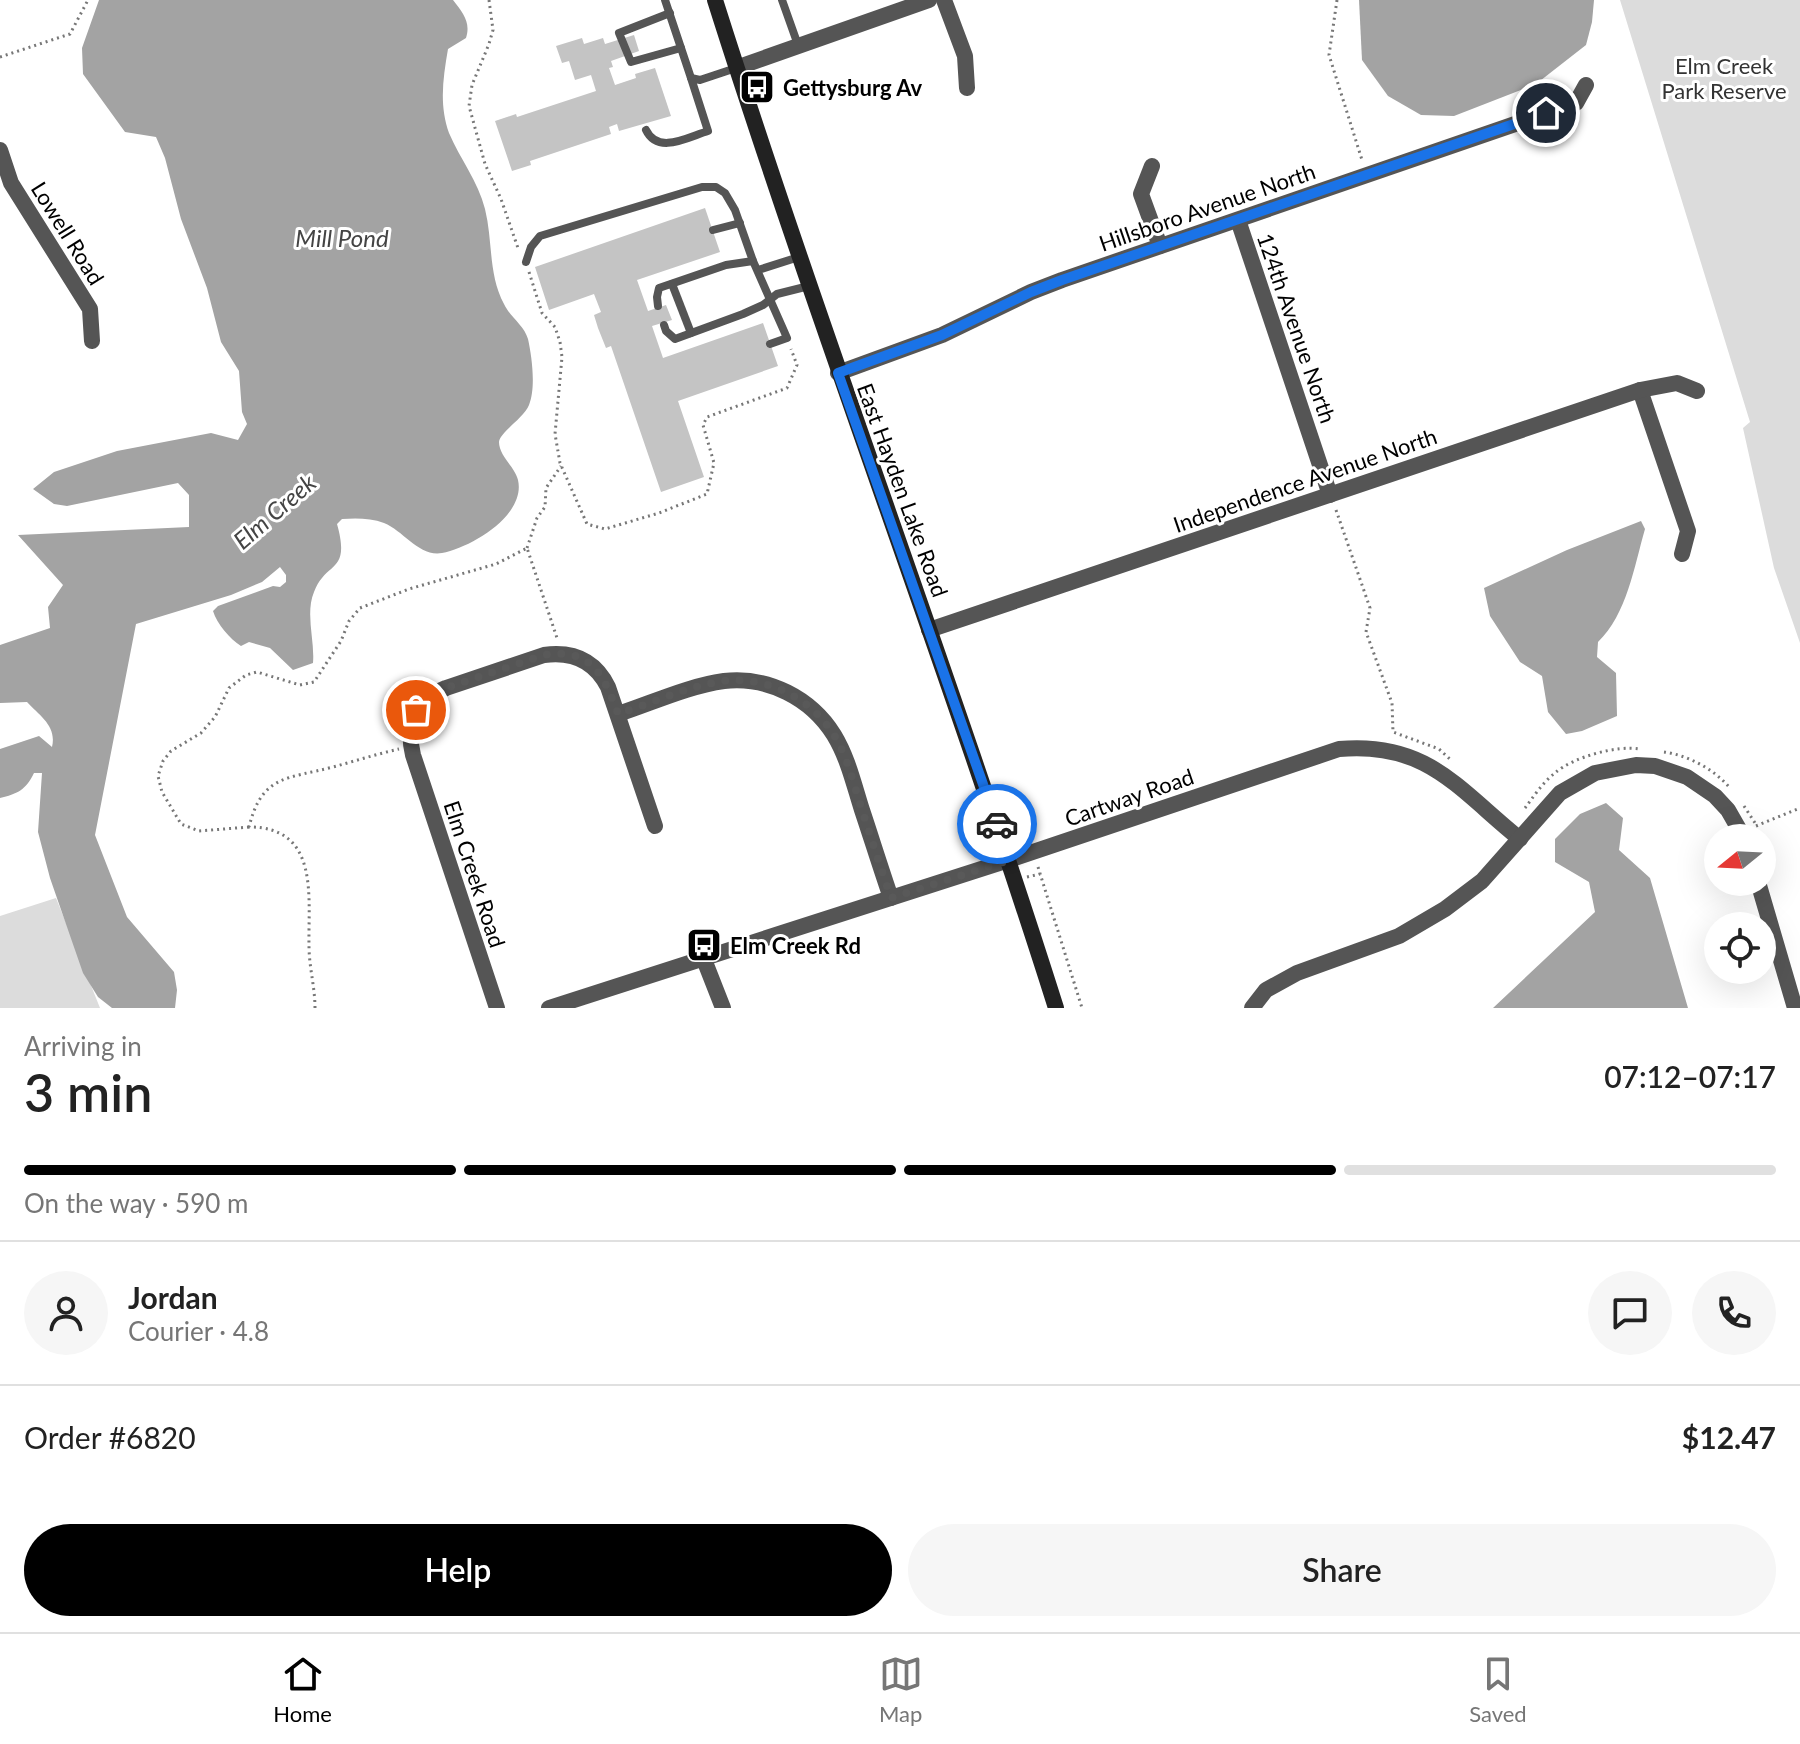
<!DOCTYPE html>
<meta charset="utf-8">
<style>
:root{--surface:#fff;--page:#f6f6f6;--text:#222;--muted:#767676;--line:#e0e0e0;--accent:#000}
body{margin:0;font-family:Lato,sans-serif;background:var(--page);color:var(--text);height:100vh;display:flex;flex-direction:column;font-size:30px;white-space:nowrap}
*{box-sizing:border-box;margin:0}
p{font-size:26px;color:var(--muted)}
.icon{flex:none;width:44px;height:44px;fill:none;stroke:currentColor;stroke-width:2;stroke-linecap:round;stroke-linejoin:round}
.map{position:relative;height:1008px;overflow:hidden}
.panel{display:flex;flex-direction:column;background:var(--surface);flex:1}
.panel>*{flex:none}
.needle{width:52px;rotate:252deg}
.buttons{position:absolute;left:1704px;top:824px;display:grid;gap:16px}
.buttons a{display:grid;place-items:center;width:72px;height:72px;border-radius:50%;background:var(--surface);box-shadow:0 8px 32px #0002;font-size:40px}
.pin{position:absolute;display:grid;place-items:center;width:68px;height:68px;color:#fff;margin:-34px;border:4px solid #fff;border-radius:50%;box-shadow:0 2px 8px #0007}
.courier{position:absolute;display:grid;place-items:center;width:80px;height:80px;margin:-40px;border:6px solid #1a73e8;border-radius:50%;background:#fff;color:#222;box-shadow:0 2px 10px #0007}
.overview em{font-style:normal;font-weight:600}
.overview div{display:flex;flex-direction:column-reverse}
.overview{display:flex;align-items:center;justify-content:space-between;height:136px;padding:0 24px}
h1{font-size:52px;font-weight:600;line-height:60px}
.bar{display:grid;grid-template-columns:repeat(4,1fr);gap:12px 8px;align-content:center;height:96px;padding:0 24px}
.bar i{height:10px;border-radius:6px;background:var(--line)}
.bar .on{background:var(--accent)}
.bar p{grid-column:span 4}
.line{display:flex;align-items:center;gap:20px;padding:0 24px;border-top:2px solid var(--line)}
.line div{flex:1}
.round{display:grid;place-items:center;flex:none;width:84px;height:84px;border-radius:42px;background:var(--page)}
.primary-button{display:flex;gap:16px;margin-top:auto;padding:16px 24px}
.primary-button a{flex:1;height:92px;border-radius:48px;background:var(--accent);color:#fff;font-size:32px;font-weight:600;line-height:92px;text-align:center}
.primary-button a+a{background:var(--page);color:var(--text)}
.tab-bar{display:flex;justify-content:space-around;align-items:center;height:112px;border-top:2px solid var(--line);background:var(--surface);font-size:22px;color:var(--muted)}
.tab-bar a{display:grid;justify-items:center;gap:4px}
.tab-bar .on{color:var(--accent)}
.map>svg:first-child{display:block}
.green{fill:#dcdcdc}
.water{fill:#a3a3a3}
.building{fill:#c4c4c4}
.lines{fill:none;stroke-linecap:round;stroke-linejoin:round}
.path{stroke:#777;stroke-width:3;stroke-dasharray:2 4;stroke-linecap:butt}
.service{stroke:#555;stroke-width:8}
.minor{stroke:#555;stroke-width:16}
.tertiary{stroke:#555;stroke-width:16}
.secondary{stroke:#222;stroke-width:16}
.done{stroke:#595959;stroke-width:8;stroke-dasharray:0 14.4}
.route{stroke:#1a73e8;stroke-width:10}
.labels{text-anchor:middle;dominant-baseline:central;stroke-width:6;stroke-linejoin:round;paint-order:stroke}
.park-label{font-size:22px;fill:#333;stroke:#fff}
.poi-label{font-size:22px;font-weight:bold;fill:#000;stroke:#fff;text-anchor:start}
.street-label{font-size:22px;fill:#000;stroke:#fff}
.water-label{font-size:24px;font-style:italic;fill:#444;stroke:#fff}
</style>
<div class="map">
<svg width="1800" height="1008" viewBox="0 0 1800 1008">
<rect width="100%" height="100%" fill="#fff"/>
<!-- green -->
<g class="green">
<path d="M1620,0H1800V643L1774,568L1743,428L1750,422Z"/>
<path d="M56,898L100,1008H0V916Z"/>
</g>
<!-- water -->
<g class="water">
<path d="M99,0H453C463,13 471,22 466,38L448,49C443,78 439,105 449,133C460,159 478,181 485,209C493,241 488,274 504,304C510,317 524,325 528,339C532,357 536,388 529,405C524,418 500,432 499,442C499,456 515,467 518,480C526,515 472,547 442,553C419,557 404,531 384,523C371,518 356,518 342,519L337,524C351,574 326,560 314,592C305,614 315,640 313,663L293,670L270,648L249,642L241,646C230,639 217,624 213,611L218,606L273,586L280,587L286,582V575L280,567L262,582L231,595L136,624L95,835L127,917L174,972L177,990L175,1008H112L98,997L83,973L50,878L38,832L42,773H34C26,790 17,794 0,798V749L39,736L52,747C57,726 40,716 27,702L0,703V645L50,628L48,607L63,585L18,535L189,527V495L178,483L67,506L54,504L33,489L54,472L117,451L211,433L238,440L247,424L242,412L239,371L221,342L207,288L181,219L165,158L156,137L125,132L83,74L82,48Z"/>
<path d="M1359,0H1594L1592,22L1586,45L1536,84L1454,116L1421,115L1388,96L1362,60Z"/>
<path d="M1641,521L1645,529C1634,567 1627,614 1598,642L1597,657L1616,673L1617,716L1582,731L1566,734L1548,712L1542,676L1520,662L1490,616L1484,588L1567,550Z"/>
<path d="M1606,803L1623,818L1619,850L1650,878L1688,1008H1493L1595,912L1589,882L1555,862V839L1580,814Z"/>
</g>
<!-- building -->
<g class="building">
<path d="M634,35L639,51L611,61L613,67L609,68L615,85L636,78L635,74L655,68L671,116L619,131L617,124L609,127L611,134L530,161L531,165L512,171L495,121L516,114L517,117L596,91L591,75L575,80L569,61L562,63L556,46L582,38L584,44L603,38L605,44Z"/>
<path d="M705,208L720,252L637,280L648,311L666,305L672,320L652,326L663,358L763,323L778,366L678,401L704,477L661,492L611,346L606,348L598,328L594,315L601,312L594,294L549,310L535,267Z"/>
</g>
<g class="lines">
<!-- path -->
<g class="path">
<path d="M489,0L493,30L489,44L472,85L469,106L485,164L501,199L519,251"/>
<path d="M1337,0L1329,55L1362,160"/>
<path d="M0,57L70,34L88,0"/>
<path d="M529,272L542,313L555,327L560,342L562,357L555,434L560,463L587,524L605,529L659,513L707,494L714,463L703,425L707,417L787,388L797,365L791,349"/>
<path d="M1336,510L1370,608L1366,632L1392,703L1393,732L1439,749L1452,761"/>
<path d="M527,548L537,518L545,507L546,488L561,466"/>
<path d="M1664,752C1687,755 1714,769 1729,787"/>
<path d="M1744,806L1757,826"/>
<path d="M1525,808C1534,796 1543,782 1555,773C1573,757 1617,745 1640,749"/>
<path d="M1756,826L1800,808"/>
<path d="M249,827L199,831L181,824L162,792L158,776L163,761L171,751L201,733L215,717L229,688L246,675L257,672L300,685L314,682L341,641L349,621L360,608L409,589L496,564L527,548L558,641"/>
<path d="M1013,834L1029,829L1031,836"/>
<path d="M982,853L979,844L986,842"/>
<path d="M1038,867L1082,1008"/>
<path d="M1027,877L1040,874"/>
<path d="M315,1008C315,987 309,967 309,946C308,897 320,827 249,827C262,774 288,779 333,767C355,761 377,754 399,749"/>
</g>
<!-- service -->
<g class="service">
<path d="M665,0L691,78L700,80L736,68"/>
<path d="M782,0L798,45"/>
<path d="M670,13L619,33L631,62L681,48"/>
<path d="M646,130C658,155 688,137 708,131L691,78"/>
<path d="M713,230L740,223"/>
<path d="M526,262L531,247L540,236L702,187H716L725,193L735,210L753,261L784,331L787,338L770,344"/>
<path d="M758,270L799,257"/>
<path d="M672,284L691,333"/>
<path d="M658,306L657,297L659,288L726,265L753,261"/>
<path d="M664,325L666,331L675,339L743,314L763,305L777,294L809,286"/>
</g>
<!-- minor -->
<g class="minor">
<path d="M944,0L965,56L967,88"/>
<path d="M0,150L11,183L90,309L92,341"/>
<path d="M1152,166L1141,194L1160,246"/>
<path d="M1238,220L1330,495"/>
<path d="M838,373L942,335L1031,292L1062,280L1576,103L1586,85"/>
<path d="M1640,390L1688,531L1682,554"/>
<path d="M929,630L1640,390L1677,383L1697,391"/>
<path d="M618,714C652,703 688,686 724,681C768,676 811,698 834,735C848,758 854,785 862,810C872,840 881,869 891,898"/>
<path d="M1009,860L1339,749C1427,741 1458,789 1520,839"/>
<path d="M1758,882L1795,1008"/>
<path d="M703,957L723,1008"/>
<path d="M497,1008L413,755C405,723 417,700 446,688L544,655C573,651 595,661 608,687L655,826"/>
<path d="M1252,1008L1266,990L1297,973L1399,936L1445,909L1482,881L1560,793L1595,773L1636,765L1655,766L1687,777L1715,796L1728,810L1744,838"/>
</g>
<!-- tertiary -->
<g class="tertiary">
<path d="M736,68L929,0"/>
<path d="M549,1008L1009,860"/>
</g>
<!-- secondary -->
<path class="secondary" d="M715,0C822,338 949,670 1056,1008"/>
</g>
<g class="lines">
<!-- done -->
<path class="done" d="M416,710L434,693L446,688L544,655C591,647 604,675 618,714C652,703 688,686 724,681C767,676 811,698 834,735C848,758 854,785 862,810C872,840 881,869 891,898L1009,860L997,824"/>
<!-- route -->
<path class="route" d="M997,824L838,373L942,335L1031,292L1062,280L1546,113"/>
</g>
<!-- icons -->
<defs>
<g id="bus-square" transform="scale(1.8)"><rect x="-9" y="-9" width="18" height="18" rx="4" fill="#000" stroke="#fff"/><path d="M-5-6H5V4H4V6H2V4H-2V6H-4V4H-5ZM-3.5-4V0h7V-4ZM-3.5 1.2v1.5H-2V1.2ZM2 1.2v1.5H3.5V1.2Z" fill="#fff"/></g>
</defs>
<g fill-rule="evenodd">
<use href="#bus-square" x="757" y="87"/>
<use href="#bus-square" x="704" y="945"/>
</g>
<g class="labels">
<!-- park labels -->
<g class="park-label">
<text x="1724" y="65">Elm Creek<tspan x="1724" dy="25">Park Reserve</tspan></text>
</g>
<!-- poi labels -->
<g class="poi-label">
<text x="783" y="87">Gettysburg Av</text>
<text x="730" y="945">Elm Creek Rd</text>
</g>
<!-- street labels -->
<g class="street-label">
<text transform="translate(1207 207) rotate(-19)">Hillsboro Avenue North</text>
<text transform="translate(68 233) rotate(58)">Lowell Road</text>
<text transform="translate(1297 328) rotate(71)">124th Avenue North</text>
<text transform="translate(1305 480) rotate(-19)">Independence Avenue North</text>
<text transform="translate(903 490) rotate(70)">East Hayden Lake Road</text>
<text transform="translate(1129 797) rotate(-19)">Cartway Road</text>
<text transform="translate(475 874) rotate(72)">Elm Creek Road</text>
</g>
<!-- water labels -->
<g class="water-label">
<text x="342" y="237">Mill Pond</text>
<text transform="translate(274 511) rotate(-41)">Elm Creek</text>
</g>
</g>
</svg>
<div class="buttons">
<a><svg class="needle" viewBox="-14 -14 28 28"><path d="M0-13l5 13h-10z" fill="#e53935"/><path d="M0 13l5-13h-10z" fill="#767676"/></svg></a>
<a><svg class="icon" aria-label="locate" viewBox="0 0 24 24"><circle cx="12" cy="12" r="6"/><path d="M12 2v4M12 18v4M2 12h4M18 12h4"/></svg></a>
</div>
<div class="pin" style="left:416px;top:710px;background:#ea580c"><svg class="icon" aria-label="bag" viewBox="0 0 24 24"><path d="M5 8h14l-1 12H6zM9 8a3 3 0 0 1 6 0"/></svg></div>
<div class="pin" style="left:1546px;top:113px;background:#1f2937"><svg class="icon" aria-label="home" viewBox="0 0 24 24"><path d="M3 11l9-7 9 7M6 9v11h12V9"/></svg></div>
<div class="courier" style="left:997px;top:824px"><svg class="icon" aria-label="car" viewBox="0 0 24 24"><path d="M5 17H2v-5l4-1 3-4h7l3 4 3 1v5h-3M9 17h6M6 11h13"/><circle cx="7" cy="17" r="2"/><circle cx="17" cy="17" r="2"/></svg></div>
</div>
<section class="panel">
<div class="overview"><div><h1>3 min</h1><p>Arriving in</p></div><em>07:12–07:17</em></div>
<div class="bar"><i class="on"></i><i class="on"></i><i class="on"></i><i></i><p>On the way · 590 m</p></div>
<div class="line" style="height:144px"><a class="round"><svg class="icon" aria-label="person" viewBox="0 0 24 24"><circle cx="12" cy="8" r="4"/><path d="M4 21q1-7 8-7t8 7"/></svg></a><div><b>Jordan</b><p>Courier · 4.8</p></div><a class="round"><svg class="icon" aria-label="chat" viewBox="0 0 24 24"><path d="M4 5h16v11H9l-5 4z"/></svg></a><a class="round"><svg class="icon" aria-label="phone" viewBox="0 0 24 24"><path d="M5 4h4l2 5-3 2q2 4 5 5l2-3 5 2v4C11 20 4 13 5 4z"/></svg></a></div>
<div class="line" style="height:104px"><div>Order #6820</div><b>$12.47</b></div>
<div class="primary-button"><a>Help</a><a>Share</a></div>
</section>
<nav class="tab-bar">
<a class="on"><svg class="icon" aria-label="home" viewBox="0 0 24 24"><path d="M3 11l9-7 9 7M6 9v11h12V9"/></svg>Home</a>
<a><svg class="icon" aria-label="map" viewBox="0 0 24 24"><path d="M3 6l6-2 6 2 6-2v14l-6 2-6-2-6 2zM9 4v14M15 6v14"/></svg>Map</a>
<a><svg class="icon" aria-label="saved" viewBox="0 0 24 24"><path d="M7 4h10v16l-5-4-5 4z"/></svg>Saved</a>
</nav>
